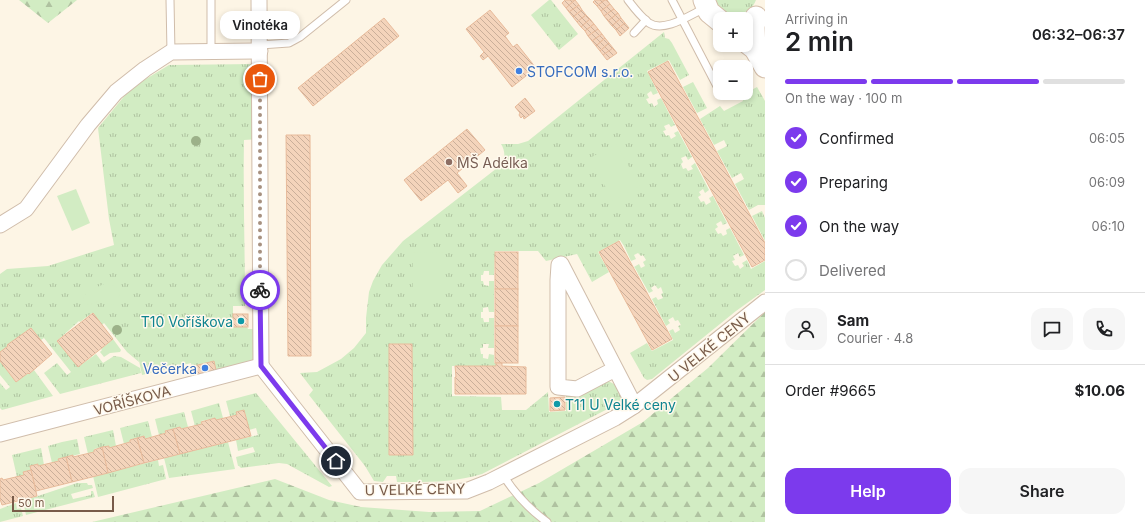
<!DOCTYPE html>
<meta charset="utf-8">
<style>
:root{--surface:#fff;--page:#f6f6f6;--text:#202124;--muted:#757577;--line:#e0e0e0;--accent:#7c3aed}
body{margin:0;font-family:Inter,sans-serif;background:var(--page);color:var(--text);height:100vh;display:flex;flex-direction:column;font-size:15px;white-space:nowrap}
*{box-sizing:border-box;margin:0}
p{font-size:13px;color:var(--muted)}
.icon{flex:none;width:22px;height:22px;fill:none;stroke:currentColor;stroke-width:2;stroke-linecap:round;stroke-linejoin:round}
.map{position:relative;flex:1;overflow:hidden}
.drawer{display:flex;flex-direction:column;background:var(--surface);width:380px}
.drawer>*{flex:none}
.tools{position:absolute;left:713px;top:12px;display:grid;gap:8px}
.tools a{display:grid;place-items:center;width:40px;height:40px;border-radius:8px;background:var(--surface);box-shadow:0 2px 6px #0003;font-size:20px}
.scale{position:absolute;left:12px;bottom:10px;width:102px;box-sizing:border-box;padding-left:4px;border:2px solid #785b49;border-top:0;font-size:11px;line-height:14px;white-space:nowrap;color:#785b49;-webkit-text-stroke:3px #fff9ed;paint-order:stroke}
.pin{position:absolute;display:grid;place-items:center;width:34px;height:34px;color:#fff;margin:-17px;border:2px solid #fff;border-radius:50%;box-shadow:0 1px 4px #0007}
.courier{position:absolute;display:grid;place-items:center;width:40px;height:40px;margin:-20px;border:3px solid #7c3aed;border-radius:50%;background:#fff;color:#222;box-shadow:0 1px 5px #0007}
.bubble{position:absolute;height:28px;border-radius:12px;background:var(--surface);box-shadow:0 2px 6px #0003;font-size:13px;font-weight:600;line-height:28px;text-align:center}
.overview em{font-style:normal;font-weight:600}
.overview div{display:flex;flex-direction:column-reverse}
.overview{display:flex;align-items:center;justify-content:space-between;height:68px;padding:0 20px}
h1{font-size:26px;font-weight:600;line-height:30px}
.bar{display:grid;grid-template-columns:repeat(4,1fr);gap:6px 4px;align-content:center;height:48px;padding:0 20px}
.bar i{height:5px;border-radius:3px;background:var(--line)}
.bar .selected{background:var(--accent)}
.bar p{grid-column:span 4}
.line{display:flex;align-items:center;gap:10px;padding:0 20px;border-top:1px solid var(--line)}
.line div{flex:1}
.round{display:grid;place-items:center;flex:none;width:42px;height:42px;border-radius:12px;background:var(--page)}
ol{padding:0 20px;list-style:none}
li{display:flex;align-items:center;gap:12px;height:44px}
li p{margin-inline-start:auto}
li .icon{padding:4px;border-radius:50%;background:var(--accent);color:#fff;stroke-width:4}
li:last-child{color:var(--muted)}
li i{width:22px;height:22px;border:2px solid var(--line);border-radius:50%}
.primary-button{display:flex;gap:8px;margin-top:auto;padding:8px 20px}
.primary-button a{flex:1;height:46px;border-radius:12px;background:var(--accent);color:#fff;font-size:16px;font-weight:600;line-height:46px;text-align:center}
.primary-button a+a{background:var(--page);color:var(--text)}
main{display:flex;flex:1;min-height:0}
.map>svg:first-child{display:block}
.grass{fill:url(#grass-tufts)}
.forest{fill:url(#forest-firs)}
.garden{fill:#d2ecc3}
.building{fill:url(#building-back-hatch);stroke:#e8bb9b}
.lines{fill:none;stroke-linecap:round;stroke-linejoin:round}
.lane-casing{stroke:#d0bdab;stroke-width:9}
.street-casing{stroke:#d0bdab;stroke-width:17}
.secondary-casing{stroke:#d5bfab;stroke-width:23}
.lane{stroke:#fff;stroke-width:7}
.street{stroke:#fff;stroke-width:15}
.secondary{stroke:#fff;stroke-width:21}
.tree{fill:#9cb189}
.done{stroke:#a79180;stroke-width:4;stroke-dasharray:0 7.2}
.route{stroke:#7c3aed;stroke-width:5}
.shop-dot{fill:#3f7fe0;stroke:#fff9ed;stroke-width:1.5}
.education-dot{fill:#8d6e63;stroke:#fff9ed;stroke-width:1.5}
.culture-dot{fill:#0f9aa8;stroke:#fff9ed;stroke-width:1.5}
.labels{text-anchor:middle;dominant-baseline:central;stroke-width:3;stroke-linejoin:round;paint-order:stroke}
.shop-label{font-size:14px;fill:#366cbe;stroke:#fff9ed;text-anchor:start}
.education-label{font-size:14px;fill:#785e54;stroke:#fff9ed;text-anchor:start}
.culture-label{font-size:14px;fill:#0d838f;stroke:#fff9ed;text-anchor:end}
.street-label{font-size:14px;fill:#785b49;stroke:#fff9ed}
</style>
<main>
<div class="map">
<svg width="765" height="522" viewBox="0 0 765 522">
<defs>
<pattern id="grass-tufts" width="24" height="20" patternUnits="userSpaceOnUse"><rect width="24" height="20" fill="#d2ecc3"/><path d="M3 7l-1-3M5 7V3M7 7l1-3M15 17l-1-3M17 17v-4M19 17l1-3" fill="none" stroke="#afc2a0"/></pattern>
<pattern id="forest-firs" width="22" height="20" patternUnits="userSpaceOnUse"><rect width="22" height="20" fill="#d2ecc3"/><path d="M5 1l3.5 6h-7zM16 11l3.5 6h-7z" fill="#afc2a0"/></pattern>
<pattern id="building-back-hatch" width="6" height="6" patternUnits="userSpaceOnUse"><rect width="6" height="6" fill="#f4d4bb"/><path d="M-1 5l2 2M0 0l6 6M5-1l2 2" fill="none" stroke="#caaf9a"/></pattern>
</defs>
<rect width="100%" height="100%" fill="#fdf5e5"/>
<!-- grass -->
<g class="grass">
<path d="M549,0H551L578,34L559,50L531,15Z"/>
<path d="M714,0H756C751,14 733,19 722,10C718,8 717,4 714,0Z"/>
<path d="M664,32L665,38L669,39L672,43L689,75L680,80L669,60L647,71L658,93L653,95L651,91L647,94L649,98L646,99L649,104L652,103L654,107L658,104L657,100L661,98L675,125L671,127L669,124L664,126L666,130L663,131L666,136L669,135L671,139L676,136L674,133L678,131L692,157L688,160L686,156L681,158L683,162L681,164L683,169L686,168L688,171L693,169L691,166L695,163L709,190L705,193L703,189L699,192L701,195L698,197L701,202L704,201L706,205L711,202L709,198L713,196L727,223L723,225L721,221L716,224L718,227L715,229L718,234L721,233L723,236L727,234L726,230L730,228L744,255L740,257L738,253L733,256L735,260L732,261L735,266L738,265L740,269L744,266L742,263L747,260L751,269L765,261V290L736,311L652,379L647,380L644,378L630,353L647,343L652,351L673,340L669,331L673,329L675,333L680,330L678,326L681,325L678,320L675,321L673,317L668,320L670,323L666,326L652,299L656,297L658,300L663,298L661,294L663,293L661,287L658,289L655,285L651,288L653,291L649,293L635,268L634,267L639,264L641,268L645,266L643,262L646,260L643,255L641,256L638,253L634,255L636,259L631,261L624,246L620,240L598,252L609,272L592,282L577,254L546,261L538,251H495L494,275H489V271H484L483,275H481V281H483L484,285L489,286V281H494V312H489L488,307L483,308V312H481V318H483L484,322H489V318H494V348H488L489,344H483V348H480L481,354H483V358L488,359L489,354L494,355V363H496V366H452V396L501,397L502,410H526L548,392L549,412L566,411V391L608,381L616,385L623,401L482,474C452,483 427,482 397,482L396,476H387L383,482L374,481L365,466L309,395L313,390L300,373L317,372L341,359L354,348L366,333V318L369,292L373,281L382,265L403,241L501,165C506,159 505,150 501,144H518L528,141Z"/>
<path d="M261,64L260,139L244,140C243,195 245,251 245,306H233V327H247L248,329H261V366L196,383L191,363L142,375L137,351L139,362L127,352L104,323L102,325L92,313L80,322L79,321L57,341L78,367L96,354L103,363L114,356L121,357L140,368L141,373L60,394L44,373L57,363L67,375L71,372L44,338L41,340L31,328L7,345L8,346L0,352V274L7,269L48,266L114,245L109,219L98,128L131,88L169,65Z"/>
<path d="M693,82L707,108L697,113L683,87Z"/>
<path d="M757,87L765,101V205H758L749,210L735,184L744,179L741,173L732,178L717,151L727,146L724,140L714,145L700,119L720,106L724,111L743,101L742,95Z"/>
<path d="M762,211L765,218V241L752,216Z"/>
<path d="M113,339L121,350L120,352L110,353L104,357L100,352L102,350L101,349Z"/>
<path d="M0,361L16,382L28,373L29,374L34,370L53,396L2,410L0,408V383L6,390L10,387L0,375Z"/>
<path d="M256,393L332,486L329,487L287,464L279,463L241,468L239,466H238L236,457L255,452L253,447L238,451L236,440L258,435L256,428L249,430L245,413L230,416L226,401Z"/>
<path d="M219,403L223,418L216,420L215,418L201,421L202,424L195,426L191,411Z"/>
<path d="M184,412L188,427L181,429L180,427L165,431L166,433L159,435L155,419Z"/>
<path d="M148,421L152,437C145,439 137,438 130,440V442L124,444L120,428Z"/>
<path d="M113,430L116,446L109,448V446L94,449V452L88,454L84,437Z"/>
<path d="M77,439L80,454L59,459V461L52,463L48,446L62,442Z"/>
<path d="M228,442L235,469L169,478L164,458Z"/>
<path d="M41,448L44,465L38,466V464L30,467L31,470L23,472L24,475L17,477L12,455Z"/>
<path d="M158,460L159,466L163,465L166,479L98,497L93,476Z"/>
<path d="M77,483H87L88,485H92L93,488L71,494L73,499L91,495V491H93L95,497L26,515L23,501Z"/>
<path d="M16,503L17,509L21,508L23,516L0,522V509Z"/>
</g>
<!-- forest -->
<g class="forest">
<path d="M19,0H77L48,23Z"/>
<path d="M765,312V522H92L275,479L329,500L361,507L429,512L480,511L539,483L643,422L708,368Z"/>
</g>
<!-- garden -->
<g class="garden">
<path d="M616,144L640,186L613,201L590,158Z"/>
<path d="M76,189L90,223L72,231L57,196Z"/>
<path d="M413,252L444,253V302H413Z"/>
<path d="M104,284C119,284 125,294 113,305L99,301L89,305L84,302L83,297L88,291Z"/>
</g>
<!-- building -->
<g class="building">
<path d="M565,0H575L566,8L562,3Z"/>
<path d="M575,0L579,5L569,12L566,8Z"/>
<path d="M595,0H605L597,6L593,2Z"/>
<path d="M605,0H607L610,4L601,11L597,6Z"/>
<path d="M610,4L614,9L604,16L601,11Z"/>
<path d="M579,5L582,10L573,17L569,12Z"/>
<path d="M614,9L618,13L608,21L604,16Z"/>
<path d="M490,10L509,33L505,36L513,47L517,44L536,68L512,87L488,56L483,60L480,56L484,52L466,29Z"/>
<path d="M582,10L586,15L577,22L573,17Z"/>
<path d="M618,13L621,18L612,26L608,21Z"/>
<path d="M586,15L590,19L581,27L577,22Z"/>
<path d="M384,18L399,36L313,106L298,88Z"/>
<path d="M621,18L625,23L616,30L612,26Z"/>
<path d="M590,19L594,24L585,31L581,27Z"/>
<path d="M625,23L629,28L620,36L616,30Z"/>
<path d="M594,24L598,29L588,36L585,31Z"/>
<path d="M598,29L602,34L592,41L588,36Z"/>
<path d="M602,34L605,38L596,46L592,41Z"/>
<path d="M605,38L609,43L600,51L596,46Z"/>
<path d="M609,43L613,48L603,55L600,51Z"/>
<path d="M613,48L617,53L607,60L603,55Z"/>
<path d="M668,61L765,243V260L752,267L648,72Z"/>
<path d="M525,98L535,111L524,119L523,116L521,118L519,115L520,113L515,107Z"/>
<path d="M467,129L485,150L457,173L467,186L458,193L448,180L421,201L404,180Z"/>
<path d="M286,135H310L311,356H288Z"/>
<path d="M619,241L672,339L652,350L599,252Z"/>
<rect x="495" y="252" width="23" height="37"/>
<rect x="495" y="289" width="23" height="37"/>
<path d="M93,313L113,339L78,367L57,341Z"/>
<rect x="233" y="314" width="15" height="13"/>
<rect x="495" y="326" width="23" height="37"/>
<path d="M31,328L52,354L29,374L28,373L16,382L0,361V352L8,346L7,345Z"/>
<path d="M389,344H412L413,455H389Z"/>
<path d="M214,361L216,370L196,375L194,366Z"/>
<path d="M496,363H502V366L526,367V394H455V377H456L455,366H496Z"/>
<path d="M564,397H565V410L550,411V398Z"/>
<path d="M244,410L251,436L180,454L173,429L180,427L181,429L202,424L201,422L215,418L216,420L237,415L236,412Z"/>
<path d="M173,429L180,454L144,463L137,438L144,436L145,439L166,433L165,431Z"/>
<path d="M137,438L144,463L108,473L102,447L109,446V448L130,442V440Z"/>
<path d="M102,447L108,473L72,482L66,457L73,455V457L94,452V450Z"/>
<path d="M66,457L72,482L36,491L30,466L38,464V466L59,461L58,459Z"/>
<path d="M31,470L37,496L2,505L0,499V479L2,478L3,480L24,475L23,472Z"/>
</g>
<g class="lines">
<!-- lane casing -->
<g class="lane-casing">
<g id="lane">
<path d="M170,0L171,52"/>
<path d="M628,0C634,8 641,17 649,23C664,33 690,15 705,8"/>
<path d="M672,0L721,94"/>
<path d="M634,33L646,20"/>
<path d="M260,45L289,43L300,37L346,0"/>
<path d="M211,52V0"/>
<path d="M503,475C515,494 529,509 547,522"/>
</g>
</g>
<!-- street casing -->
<g class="street-casing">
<g id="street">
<path d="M259,0L261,366"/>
<path d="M0,225L26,209L88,125L116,92L145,69L171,52L260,51"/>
<path d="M261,366L360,492L466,491L489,482L615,418L634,406L765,302"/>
<path d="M615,369L577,389L558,387V280L559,265L561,264L631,399L634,406"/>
<path d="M0,434L261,366"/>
</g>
</g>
<!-- secondary casing -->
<g class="secondary-casing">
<g id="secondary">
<path d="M704,0L709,12L720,21"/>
<path d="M746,42L755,49L765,67"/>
<path d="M755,49L754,27L756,17"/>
</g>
</g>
<!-- lane -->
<use href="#lane" class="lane"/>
<!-- street -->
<use href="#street" class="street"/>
<!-- secondary -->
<use href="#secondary" class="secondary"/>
</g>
<!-- trees -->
<g class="tree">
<circle cx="196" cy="141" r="5"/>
<circle cx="117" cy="330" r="5"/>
</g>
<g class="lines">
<!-- done -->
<path class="done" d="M260,79V290"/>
<!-- route -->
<path class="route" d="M260,290L261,366L336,461"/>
</g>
<!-- markers -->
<g class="shop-dot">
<circle cx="519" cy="71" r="4"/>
<circle cx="205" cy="368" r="4"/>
</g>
<circle class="education-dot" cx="449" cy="162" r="4"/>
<g class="culture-dot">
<circle cx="241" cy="321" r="4"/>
<circle cx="557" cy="404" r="4"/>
</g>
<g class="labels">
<!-- shop labels -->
<g class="shop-label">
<text x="527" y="71">STOFCOM s.r.o.</text>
<text x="197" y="368" text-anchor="end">Večerka</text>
</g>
<!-- education labels -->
<g class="education-label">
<text x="457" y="162">MŠ Adélka</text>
</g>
<!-- culture labels -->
<g class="culture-label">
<text x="233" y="321">T10 Voříškova</text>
<text x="565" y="404" text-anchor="start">T11 U Velké ceny</text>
</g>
<!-- street labels -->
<g class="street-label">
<text transform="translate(709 347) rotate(-39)">U VELKÉ CENY</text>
<text transform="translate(132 400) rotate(-15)">VOŘÍŠKOVA</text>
<text transform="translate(415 489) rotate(-1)">U VELKÉ CENY</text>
</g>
</g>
</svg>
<div class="tools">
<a>+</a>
<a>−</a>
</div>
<div class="scale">50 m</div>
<div class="pin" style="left:260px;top:79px;background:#ea580c"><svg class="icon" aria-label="bag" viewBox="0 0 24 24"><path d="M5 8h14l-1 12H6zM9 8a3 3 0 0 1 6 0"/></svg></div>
<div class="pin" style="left:336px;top:461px;background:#1f2937"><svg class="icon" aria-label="home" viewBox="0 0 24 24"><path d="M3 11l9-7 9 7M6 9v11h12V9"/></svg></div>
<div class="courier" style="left:260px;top:290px"><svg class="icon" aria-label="bike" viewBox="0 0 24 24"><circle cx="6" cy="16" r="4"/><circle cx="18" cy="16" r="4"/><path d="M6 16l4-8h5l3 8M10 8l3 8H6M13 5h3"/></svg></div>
<div class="bubble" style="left:220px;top:11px;width:80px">Vinotéka</div>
</div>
<section class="drawer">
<div class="overview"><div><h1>2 min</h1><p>Arriving in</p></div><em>06:32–06:37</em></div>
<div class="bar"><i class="selected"></i><i class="selected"></i><i class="selected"></i><i></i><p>On the way · 100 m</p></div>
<ol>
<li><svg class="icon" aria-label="check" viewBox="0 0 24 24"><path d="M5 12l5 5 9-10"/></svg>Confirmed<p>06:05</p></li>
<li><svg class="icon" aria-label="check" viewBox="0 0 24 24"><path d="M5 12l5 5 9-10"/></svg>Preparing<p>06:09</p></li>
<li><svg class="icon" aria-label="check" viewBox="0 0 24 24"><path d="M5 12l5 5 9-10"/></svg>On the way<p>06:10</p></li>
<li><i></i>Delivered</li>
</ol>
<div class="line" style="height:72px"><a class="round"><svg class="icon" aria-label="person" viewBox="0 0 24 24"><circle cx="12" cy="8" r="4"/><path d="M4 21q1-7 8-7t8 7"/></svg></a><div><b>Sam</b><p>Courier · 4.8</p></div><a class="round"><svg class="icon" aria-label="chat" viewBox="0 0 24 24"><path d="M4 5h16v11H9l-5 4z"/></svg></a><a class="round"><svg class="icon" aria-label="phone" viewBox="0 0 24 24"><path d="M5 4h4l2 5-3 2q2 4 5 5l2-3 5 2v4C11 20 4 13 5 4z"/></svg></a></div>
<div class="line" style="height:52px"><div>Order #9665</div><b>$10.06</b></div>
<div class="primary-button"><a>Help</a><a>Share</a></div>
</section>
</main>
